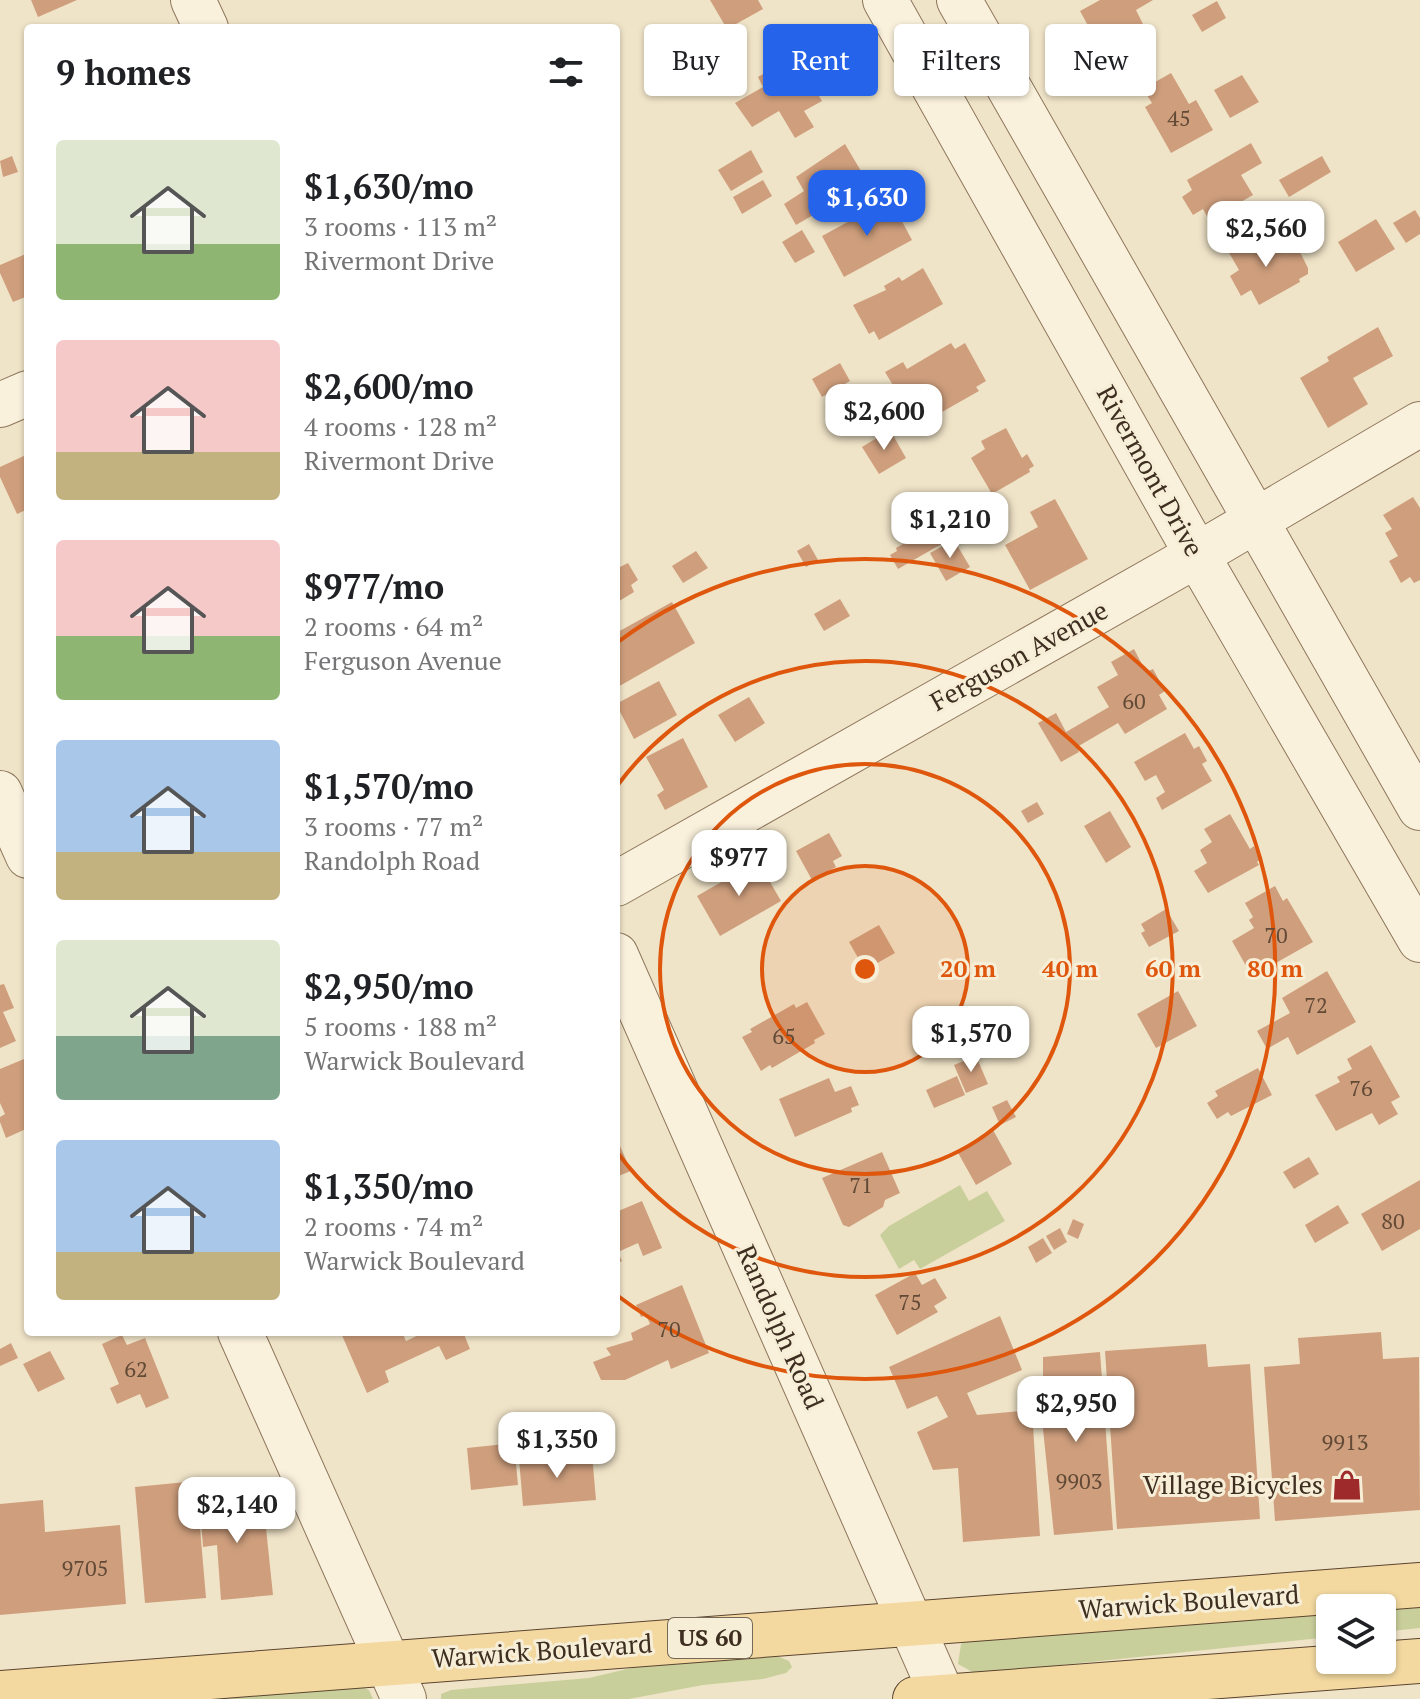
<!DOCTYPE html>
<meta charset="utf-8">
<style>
:root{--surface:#fff;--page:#f6f6f6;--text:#202124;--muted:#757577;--accent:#2563eb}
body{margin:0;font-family:"PT Serif",serif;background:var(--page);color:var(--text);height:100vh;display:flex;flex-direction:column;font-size:30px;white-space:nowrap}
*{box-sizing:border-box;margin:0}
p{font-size:26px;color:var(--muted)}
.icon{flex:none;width:44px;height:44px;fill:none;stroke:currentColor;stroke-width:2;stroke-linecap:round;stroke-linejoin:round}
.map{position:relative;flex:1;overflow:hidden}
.details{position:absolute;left:24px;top:24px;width:596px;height:1312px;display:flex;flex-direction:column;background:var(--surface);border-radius:8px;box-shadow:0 2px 6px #0004}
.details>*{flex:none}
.guide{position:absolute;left:644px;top:24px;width:656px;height:72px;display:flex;gap:16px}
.controls{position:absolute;left:1316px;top:1594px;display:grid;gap:16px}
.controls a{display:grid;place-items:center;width:80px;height:80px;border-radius:8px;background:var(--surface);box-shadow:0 2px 6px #0004;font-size:40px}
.price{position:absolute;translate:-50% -68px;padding:0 18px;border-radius:16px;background:#fff;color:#222;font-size:26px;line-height:52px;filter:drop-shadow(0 2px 4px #0008)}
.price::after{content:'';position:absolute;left:50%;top:48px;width:24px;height:18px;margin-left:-12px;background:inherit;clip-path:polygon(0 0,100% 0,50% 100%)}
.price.selected{background:var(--accent);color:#fff}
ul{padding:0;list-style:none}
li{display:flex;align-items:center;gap:24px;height:200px;padding:0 32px}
li span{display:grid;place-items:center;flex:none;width:224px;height:160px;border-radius:8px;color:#555}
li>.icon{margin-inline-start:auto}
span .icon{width:96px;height:96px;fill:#fffc;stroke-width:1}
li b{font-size:34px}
h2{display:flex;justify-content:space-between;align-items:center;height:96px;padding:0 32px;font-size:34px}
.chip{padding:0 28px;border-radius:8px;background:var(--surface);box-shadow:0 2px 6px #0004;font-size:28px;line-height:72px}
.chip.selected{background:var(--accent);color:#fff}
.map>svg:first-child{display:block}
.green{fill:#c9cf9b}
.building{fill:#cf9f7d}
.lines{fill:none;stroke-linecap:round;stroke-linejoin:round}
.minor-casing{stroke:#8d765c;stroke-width:46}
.major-casing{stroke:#5b4430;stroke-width:46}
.minor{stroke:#faf1dc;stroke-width:44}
.major{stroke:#f3d9a0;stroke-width:44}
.ring{fill:none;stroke:#df570d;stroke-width:4}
.labels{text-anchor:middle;stroke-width:6;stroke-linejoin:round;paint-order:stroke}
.number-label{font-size:22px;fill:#624a37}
.shield{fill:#f7eed8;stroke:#756857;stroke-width:2}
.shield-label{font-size:24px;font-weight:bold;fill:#3d2e20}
.street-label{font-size:26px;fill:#3d2e20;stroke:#f7eed8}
.poi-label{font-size:26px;fill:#3d2e20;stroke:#f7eed8;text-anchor:end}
.centre{fill:#df570d;stroke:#f7eed8;stroke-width:4}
.ring-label{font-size:24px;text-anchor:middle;font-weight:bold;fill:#df570d;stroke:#f7eed8;stroke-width:6;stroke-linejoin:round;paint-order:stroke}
</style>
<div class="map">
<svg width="1420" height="1699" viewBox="0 0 1420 1699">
<rect width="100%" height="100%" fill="#f0e4c8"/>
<g class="green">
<path d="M960,1185L969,1201L987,1191L1005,1221L920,1269L914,1260L899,1269L880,1235L889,1226Z"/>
<path d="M1420,1600V1628L1382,1632V1608H1330V1637L976,1674L958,1664L961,1644L971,1638Z"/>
<path d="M767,1652L789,1661L792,1667L786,1673L763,1679L703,1685L629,1699H441V1694L451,1690L589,1678L648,1664Z"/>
<path d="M362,1687L369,1690L373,1699H211Z"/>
</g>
<g class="building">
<path d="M31,0H77L38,17Z"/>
<path d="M710,0H758L763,9L727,29Z"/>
<path d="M1100,0H1153L1136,10L1146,30L1104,55L1080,11Z"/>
<path d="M1217,1L1226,18L1202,32L1192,15Z"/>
<path d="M795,55L822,101L804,111L814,127L795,138L779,111L752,127L735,103L763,87L758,77Z"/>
<path d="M1171,73L1189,104L1196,100L1213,130L1171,153L1145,107L1152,103L1143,89Z"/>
<path d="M1242,75L1259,102L1230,118L1214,90Z"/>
<path d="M1251,143L1262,163L1241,175L1253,195L1209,220L1203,209L1193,215L1182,197L1192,190L1187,180Z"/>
<path d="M845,144L868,183L796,225L784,204L804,191L796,177Z"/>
<path d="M751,150L763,172L731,191L718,170Z"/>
<path d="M12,156L18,172L3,177L0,161Z"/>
<path d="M1322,156L1331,172L1289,197L1279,180Z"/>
<path d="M763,180L772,196L742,214L733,197Z"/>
<path d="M890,199L912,240L844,277L822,236Z"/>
<path d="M1415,210L1420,218V234L1406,243L1393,223Z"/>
<path d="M1376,219L1395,249L1356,272L1338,242Z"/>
<path d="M802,230L815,252L795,263L782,242Z"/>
<path d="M1255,236L1264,251L1278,243L1283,251L1290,247L1298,248L1308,268V274L1299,279L1300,282L1259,305L1251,290L1241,296L1230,276L1239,270L1228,251Z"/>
<path d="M28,253V296L13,302L0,273V265Z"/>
<path d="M923,268L943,304L879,340L874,331L869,334L853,305L886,290L884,286L899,277L902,281Z"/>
<path d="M1378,327L1393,356L1353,378L1368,404L1328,428L1300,378L1329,361L1327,357Z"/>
<path d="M951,343L955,349L965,343L986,381L976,387L979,391L919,425L900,391L897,392L885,372L903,362L907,369Z"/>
<path d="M840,363L850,381L822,397L812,379Z"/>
<path d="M1006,428L1022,458L1027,454L1034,466L1029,469L1030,472L992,494L971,458L985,449L981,441Z"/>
<path d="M890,430L906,458L879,474L862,447Z"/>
<path d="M28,454V509L17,514L0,477V467Z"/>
<path d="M1413,497L1420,508V580L1414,583L1410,577L1401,583L1389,561L1398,556L1385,533L1392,529L1383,515Z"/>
<path d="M1055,499L1088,559L1030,590L1005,545L1038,527L1030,512Z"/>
<path d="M942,521L952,538L898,569L890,555L897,551L896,548Z"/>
<path d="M954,540L970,567L946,581L930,553Z"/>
<path d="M809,544L818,560L806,567L797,551Z"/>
<path d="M696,551L708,568L683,583L672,566Z"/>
<path d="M616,560L620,567L628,563L638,580L631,585L634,592L616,603Z"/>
<path d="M840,599L850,616L824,631L814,614Z"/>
<path d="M672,602L695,643L616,688V633Z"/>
<path d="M1134,649L1146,672L1153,669L1165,691L1159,695L1167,709L1125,734L1118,723L1077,747L1079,752L1061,762L1038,723L1056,713L1066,732L1109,707L1097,687L1118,675L1111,662Z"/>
<path d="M659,681L677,715L634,739L616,704Z"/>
<path d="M749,697L765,723L735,742L718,715Z"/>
<path d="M1185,733L1194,749L1199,746L1207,761L1202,764L1212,781L1162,810L1156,798L1165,792L1156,775L1145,781L1134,762Z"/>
<path d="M683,738L708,787L665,810L657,795L664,790L646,757Z"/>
<path d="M1037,802L1044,814L1028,823L1021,811Z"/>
<path d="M1110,811L1131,847L1106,863L1084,826Z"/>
<path d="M1230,814L1250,849L1254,846L1261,859L1257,862L1259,865L1208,893L1194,871L1207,863L1200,850L1212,842L1204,829Z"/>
<path d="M829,833L842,856L833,861L836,867L812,880L796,851Z"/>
<path d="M758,861L781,901L720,936L697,896Z"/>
<path d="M1275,886L1283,901L1287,898L1313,942L1274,964L1272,961L1250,973L1232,941L1254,928L1249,920L1253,917L1245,903Z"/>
<path d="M1166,909L1179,931L1149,947L1141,933L1145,931L1141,924Z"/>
<path d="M879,925L895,953L865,970L849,942Z"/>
<path d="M1327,971L1356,1022L1297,1055L1288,1037L1267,1049L1257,1031L1290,1013L1282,998Z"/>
<path d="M4,984L14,1008L3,1012L16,1041L0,1048V985Z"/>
<path d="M1178,991L1197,1026L1156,1048L1137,1014Z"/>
<path d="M807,1002L825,1034L814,1040L815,1043L772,1068L770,1065L761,1071L742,1037L752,1032L750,1029L794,1004L796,1008Z"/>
<path d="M1371,1045L1400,1097L1391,1102L1398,1114L1379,1125L1372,1113L1336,1131L1315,1095L1340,1082L1337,1077L1352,1069L1347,1059Z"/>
<path d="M976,1056L988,1084L966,1093L954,1065Z"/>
<path d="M24,1059L28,1069V1128L6,1138L0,1122V1117L5,1114L0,1103V1069Z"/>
<path d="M1258,1068L1272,1095L1231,1116L1228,1112L1217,1119L1207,1103L1218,1096L1215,1091Z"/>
<path d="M957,1076L965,1095L934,1108L926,1090Z"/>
<path d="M829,1078L835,1092L851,1086L859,1105L851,1108L852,1112L795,1137L779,1099Z"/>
<path d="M1007,1100L1016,1117L1000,1125L992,1107Z"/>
<path d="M993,1130L1012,1164L976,1185L957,1151Z"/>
<path d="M616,1137L631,1171L616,1177Z"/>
<path d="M882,1152L900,1193L885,1200L883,1207L849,1227L843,1225L822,1178Z"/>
<path d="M1309,1157L1319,1174L1294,1189L1283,1172Z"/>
<path d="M1420,1180V1229L1382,1251L1361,1214Z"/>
<path d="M642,1201L662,1248L643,1256L638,1243L618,1252L622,1261L616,1264V1212Z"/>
<path d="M1338,1205L1349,1223L1315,1243L1305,1225Z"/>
<path d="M1073,1219L1084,1224L1078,1239L1067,1234Z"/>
<path d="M1060,1228L1067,1242L1054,1250L1046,1236Z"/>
<path d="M1043,1238L1052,1253L1036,1263L1028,1247Z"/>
<path d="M915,1273L922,1285L935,1278L947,1298L934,1306L938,1312L897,1335L875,1295Z"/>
<path d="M682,1285L709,1353L671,1369L668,1360L625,1380H601L593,1362L611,1355L606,1348L633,1340L631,1333L650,1324L646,1315L641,1317L636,1305Z"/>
<path d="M1000,1316L1022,1370L967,1393L977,1415L1032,1410L1040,1536L963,1542L958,1468L933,1470L917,1432L948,1417L937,1396L907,1409L889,1367Z"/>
<path d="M344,1332H402L406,1341L425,1332H463L470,1349L446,1360L439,1346L385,1371L389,1382L367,1393L341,1333Z"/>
<path d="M1381,1332L1383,1359L1419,1357L1420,1510L1275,1521L1264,1367L1300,1364L1298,1338Z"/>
<path d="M122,1335L127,1345L145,1338L169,1398L146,1408L140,1394L117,1404L110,1388L119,1384L102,1344Z"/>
<path d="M11,1343L18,1358L0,1366V1349Z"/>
<path d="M1206,1344L1208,1367L1250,1364L1260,1519L1117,1529L1105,1351Z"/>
<path d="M50,1351L65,1379L38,1392L23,1364Z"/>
<path d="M1100,1352L1113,1530L1054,1535L1043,1429V1357Z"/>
<path d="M514,1443L518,1485L471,1490L467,1448Z"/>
<path d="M592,1454L596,1500L523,1506L519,1459Z"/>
<path d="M196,1481L206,1598L145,1603L135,1487Z"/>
<path d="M252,1491L254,1529L266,1528L273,1595L221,1600L217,1545L203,1547L199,1495Z"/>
<path d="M43,1500L45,1532L120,1525L126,1604L0,1615V1504Z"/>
</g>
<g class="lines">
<g class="minor-casing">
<g id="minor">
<path d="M193,0L206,28"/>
<path d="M885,0L1197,555L1420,940"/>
<path d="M959,0L1420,808"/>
<path d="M0,405L28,393"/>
<path d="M0,793L28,856"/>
<path d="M616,884L1197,555L1420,424"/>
<path d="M616,955L944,1699"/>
<path d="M240,1332L404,1699"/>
</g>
</g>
<g class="major-casing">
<g id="major">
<path d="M0,1693L1420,1585"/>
<path d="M915,1699L1420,1661"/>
</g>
</g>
<use href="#minor" class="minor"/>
<use href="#major" class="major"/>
</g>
<circle cx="865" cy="969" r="103" fill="#df570d" fill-opacity=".12"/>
<g class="ring">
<circle cx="865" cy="969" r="103"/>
<circle cx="865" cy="969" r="205"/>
<path d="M617 786A308 308 0 1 1 617 1152"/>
<path d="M618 642A410 410 0 1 1 618 1296"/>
</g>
<defs>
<g id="shop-bare" transform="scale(2.4)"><path d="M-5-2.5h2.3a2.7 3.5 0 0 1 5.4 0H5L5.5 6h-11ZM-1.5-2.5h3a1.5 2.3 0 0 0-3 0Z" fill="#9e2a2b" stroke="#f7eed8" stroke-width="2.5" paint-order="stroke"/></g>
</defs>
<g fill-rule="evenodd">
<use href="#shop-bare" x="1347" y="1485"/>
</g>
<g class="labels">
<g class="number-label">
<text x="1179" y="126">45</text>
<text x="1134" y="709">60</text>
<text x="1276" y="943">70</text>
<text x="1316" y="1013">72</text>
<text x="784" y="1044">65</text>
<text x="1361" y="1096">76</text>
<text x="861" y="1193">71</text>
<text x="1393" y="1229">80</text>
<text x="910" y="1310">75</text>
<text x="669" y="1337">70</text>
<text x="136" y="1377">62</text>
<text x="1345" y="1450">9913</text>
<text x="1079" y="1489">9903</text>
<text x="85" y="1576">9705</text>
</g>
<rect class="shield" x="668" y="1618" width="84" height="40" rx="6"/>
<g class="shield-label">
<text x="710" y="1646">US 60</text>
</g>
<g class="street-label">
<text transform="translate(1150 471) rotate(61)" y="9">Rivermont Drive</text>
<text transform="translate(1019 656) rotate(-29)" y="9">Ferguson Avenue</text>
<text transform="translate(780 1327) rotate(66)" y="9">Randolph Road</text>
<text transform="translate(1189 1602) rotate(-4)" y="9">Warwick Boulevard</text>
<text transform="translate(542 1651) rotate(-4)" y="9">Warwick Boulevard</text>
</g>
<g class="poi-label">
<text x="1323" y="1494">Village Bicycles</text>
</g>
</g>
<circle cx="865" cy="969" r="12" class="centre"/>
<g class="ring-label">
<text x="968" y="977">20 m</text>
<text x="1070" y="977">40 m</text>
<text x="1173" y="977">60 m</text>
<text x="1275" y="977">80 m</text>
</g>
</svg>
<div class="controls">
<a><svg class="icon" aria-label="layers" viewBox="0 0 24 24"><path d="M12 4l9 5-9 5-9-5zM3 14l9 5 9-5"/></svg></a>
</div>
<b class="price selected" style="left:867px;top:238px">$1,630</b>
<b class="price" style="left:1266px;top:269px">$2,560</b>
<b class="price" style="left:884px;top:452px">$2,600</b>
<b class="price" style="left:950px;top:560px">$1,210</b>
<b class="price" style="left:739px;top:898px">$977</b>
<b class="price" style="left:971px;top:1074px">$1,570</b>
<b class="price" style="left:1076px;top:1444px">$2,950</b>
<b class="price" style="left:557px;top:1480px">$1,350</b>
<b class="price" style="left:237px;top:1545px">$2,140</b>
<div class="guide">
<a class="chip">Buy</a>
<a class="chip selected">Rent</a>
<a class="chip">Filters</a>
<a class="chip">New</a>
</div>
<section class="details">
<h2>9 homes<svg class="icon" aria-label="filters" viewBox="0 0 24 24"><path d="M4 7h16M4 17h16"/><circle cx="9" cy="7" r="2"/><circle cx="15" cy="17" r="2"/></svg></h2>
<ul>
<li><span style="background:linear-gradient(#dfe7d0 65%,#8fb573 0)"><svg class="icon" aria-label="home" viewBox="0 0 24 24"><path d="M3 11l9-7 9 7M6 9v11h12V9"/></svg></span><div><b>$1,630/mo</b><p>3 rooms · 113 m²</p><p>Rivermont Drive</p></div></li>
<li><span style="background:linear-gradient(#f6c9c9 70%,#c2b280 0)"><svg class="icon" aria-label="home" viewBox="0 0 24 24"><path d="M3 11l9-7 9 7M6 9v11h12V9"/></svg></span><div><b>$2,600/mo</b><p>4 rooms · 128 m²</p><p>Rivermont Drive</p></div></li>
<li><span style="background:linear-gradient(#f6c9c9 60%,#8fb573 0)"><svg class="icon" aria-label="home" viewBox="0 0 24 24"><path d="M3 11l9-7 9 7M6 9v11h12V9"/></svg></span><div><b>$977/mo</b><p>2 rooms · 64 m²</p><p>Ferguson Avenue</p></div></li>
<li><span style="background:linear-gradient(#a9c7e8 70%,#c2b280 0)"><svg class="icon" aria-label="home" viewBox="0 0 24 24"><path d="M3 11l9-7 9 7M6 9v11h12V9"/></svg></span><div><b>$1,570/mo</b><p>3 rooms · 77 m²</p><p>Randolph Road</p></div></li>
<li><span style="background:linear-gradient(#dfe7d0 60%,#7fa58c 0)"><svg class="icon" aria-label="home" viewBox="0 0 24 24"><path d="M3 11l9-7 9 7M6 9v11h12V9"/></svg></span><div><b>$2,950/mo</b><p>5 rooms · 188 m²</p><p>Warwick Boulevard</p></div></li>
<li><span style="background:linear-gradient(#a9c7e8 70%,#c2b280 0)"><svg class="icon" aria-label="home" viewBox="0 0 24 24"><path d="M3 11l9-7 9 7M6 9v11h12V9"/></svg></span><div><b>$1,350/mo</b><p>2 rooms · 74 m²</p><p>Warwick Boulevard</p></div></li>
</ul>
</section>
</div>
